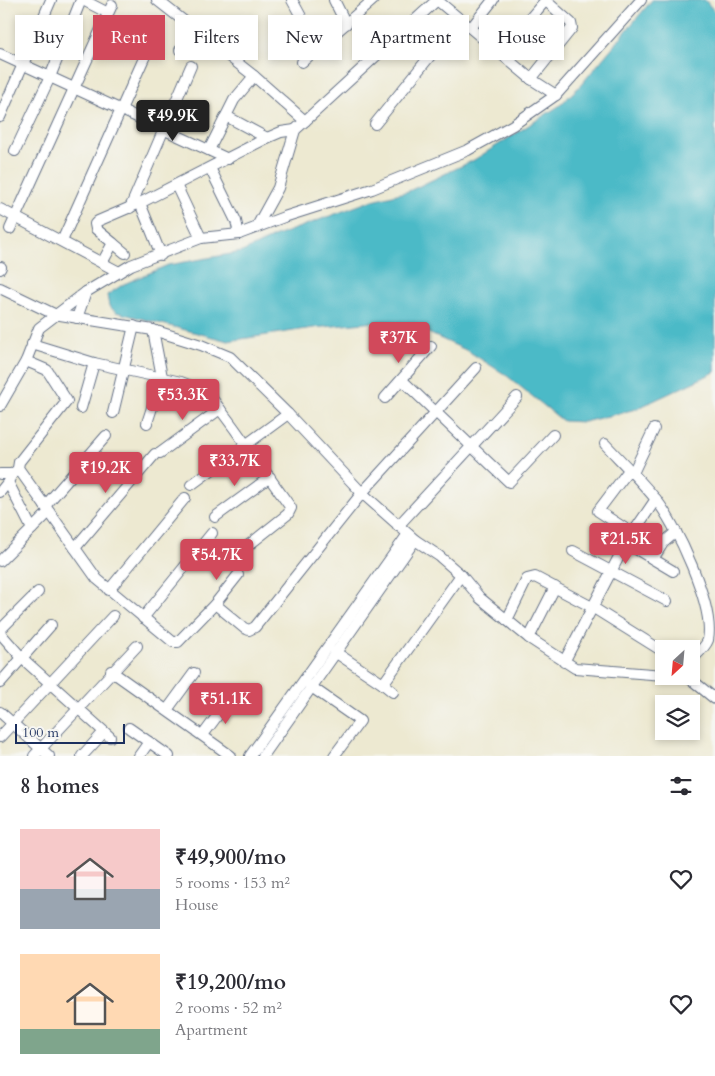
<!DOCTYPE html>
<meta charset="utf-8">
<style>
:root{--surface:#fff;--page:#f2f2f3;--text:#2b2b33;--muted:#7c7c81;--accent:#d1495b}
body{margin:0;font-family:Cardo,serif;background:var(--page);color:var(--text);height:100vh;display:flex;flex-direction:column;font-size:19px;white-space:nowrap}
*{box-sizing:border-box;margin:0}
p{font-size:16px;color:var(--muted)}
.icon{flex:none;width:28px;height:28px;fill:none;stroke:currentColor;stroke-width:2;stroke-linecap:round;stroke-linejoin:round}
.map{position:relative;height:756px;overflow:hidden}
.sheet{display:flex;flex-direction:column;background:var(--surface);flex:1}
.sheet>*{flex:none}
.banner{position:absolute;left:15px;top:15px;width:685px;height:45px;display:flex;gap:10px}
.needle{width:32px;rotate:206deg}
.buttons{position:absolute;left:655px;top:640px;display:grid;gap:10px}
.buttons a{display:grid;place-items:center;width:45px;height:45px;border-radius:0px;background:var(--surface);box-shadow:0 2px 8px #0003;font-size:25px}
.scale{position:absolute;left:15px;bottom:12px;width:110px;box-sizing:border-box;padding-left:5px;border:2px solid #1b2f5e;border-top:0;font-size:14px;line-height:18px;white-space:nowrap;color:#1b2f5e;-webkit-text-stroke:4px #f6f6f2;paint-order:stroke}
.price{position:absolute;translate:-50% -42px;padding:0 11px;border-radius:5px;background:var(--accent);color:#fff;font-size:16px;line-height:32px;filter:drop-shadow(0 1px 2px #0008)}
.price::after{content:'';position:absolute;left:50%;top:30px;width:15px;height:11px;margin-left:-8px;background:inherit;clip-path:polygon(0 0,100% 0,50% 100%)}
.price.current{background:#222;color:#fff}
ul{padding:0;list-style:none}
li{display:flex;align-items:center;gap:15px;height:125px;padding:0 20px}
li span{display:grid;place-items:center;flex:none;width:140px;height:100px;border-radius:0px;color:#555}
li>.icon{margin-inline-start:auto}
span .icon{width:60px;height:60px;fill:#fffc;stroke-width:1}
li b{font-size:21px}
h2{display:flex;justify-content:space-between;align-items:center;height:60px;padding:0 20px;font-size:21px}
.pill{padding:0 18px;border-radius:0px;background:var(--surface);box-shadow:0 2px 8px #0003;font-size:18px;line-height:45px}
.pill.current{background:var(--accent);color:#fff}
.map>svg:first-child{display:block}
.water{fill:#4cbac7;stroke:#347492}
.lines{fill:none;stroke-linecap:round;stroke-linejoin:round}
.minor-casing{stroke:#647086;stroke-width:12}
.minor{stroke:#fff;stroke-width:10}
</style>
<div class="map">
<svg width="715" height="756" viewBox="0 0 715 756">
<rect width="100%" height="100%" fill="#f6f6f2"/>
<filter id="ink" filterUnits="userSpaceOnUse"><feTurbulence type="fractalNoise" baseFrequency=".02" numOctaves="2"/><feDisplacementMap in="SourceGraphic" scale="10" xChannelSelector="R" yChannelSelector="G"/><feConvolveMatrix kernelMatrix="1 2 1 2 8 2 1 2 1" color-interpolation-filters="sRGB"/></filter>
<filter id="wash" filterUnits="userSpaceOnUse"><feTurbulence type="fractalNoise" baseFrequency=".0096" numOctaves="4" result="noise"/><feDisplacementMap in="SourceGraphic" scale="20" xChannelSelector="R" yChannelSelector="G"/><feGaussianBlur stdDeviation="1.12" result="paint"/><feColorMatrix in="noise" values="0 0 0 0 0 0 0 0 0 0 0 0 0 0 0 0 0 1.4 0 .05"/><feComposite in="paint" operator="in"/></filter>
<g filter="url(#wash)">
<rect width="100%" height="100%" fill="#ede9d1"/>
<path class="water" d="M652,0H705L715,12V372L636,409L584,422L563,421L506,375L468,351L415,327L385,321L313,328L228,341L116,312L109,306L107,295L124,284L168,265L242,252L276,236L373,200L409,191L474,160L559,106L580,86Z"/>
</g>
<g filter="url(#ink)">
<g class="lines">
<g class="minor-casing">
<g id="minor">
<path d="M83,0L108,13"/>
<path d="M157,0L254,76L305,121L295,130L278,188L256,228"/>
<path d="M292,0L318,48"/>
<path d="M334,0L346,24"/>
<path d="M437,0L531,79L556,95"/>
<path d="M471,28L493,0"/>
<path d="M180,50L196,31"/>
<path d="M501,52L545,1"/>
<path d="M0,54L228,159"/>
<path d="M302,62L373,0"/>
<path d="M531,79L572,28L571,23L545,0"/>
<path d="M226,116L267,138"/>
<path d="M0,117L51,0"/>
<path d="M305,121L437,0"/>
<path d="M375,124L460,19"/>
<path d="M209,150L234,100L254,76"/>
<path d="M15,151L50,77L81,0"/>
<path d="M210,168L236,221L239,234"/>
<path d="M176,185L201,238"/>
<path d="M140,203L161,255"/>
<path d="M130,208L191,66"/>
<path d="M0,209L119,272"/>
<path d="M10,229L112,5"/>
<path d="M62,241L153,38"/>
<path d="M113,243L125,253"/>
<path d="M102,263L113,243L96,229L95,224L98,221L140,203L267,138L281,132L295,130"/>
<path d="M0,269L1,267"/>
<path d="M0,288L54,314L153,330L201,345L230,357L288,414L362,493L415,540L439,556L461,575L480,598L529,638L575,668L664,675"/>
<path d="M77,318L86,292"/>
<path d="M32,344L94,363L181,382L204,391L211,397L234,428L291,508L288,514L240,552"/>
<path d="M26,361L47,370L67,401L19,462L18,468L97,579L173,642H178L215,604L244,628L249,630L255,627L362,493L476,368"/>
<path d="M402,380L509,482L553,435"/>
<path d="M385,398L431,346"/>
<path d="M0,406L26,361L39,328L86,292L131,265L201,238L239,234L284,217L372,189L468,150L513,125L556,95L641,0"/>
<path d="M81,408L94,363"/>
<path d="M113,413L134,326"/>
<path d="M147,423L162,377L153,330"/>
<path d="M605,444C622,462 639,479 654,497C676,523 715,607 708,640C705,648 697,654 691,660"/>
<path d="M160,453L220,409"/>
<path d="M629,470L598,511L632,533"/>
<path d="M633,473L654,429"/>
<path d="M0,474H12L16,471"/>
<path d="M191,485L288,414"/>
<path d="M0,492L8,482"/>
<path d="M45,506L106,436"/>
<path d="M215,517L270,477"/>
<path d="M398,526L517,397"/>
<path d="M32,529L49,512"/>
<path d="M626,543L673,571"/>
<path d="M75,548L155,454"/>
<path d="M573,551L667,601"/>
<path d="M653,559L663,543L676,532"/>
<path d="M0,561L32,529L8,482L12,474"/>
<path d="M109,590L185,498"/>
<path d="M215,604L238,575"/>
<path d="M143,618L212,533"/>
<path d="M507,620L527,579L535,577L592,607L664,652"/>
<path d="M0,630L38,592"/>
<path d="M0,633L23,659L110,737"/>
<path d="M529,638L555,587"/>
<path d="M335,652L383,684L461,575"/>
<path d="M564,662L626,543L656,499"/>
<path d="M111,671L231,756"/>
<path d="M687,676L715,699"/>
<path d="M0,683L51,625"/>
<path d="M383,684L393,692"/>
<path d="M310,686L360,721L334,756"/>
<path d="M167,710L194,673"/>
<path d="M0,712L49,756"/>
<path d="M129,728L169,756"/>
<path d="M203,735L229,700"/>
<path d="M0,737L113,616"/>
<path d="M34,756L137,646"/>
<path d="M82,756L104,732"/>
<path d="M139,756L149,742"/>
<path d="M250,756L408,534"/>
<path d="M263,756L415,540"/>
</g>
</g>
<use href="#minor" class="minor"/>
</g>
</g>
</svg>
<div class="buttons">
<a><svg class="needle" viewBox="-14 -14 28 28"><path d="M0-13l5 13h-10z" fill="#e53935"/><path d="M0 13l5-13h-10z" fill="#7c7c81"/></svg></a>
<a><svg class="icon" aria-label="layers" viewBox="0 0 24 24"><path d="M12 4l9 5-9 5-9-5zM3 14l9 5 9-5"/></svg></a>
</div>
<div class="scale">100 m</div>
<b class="price current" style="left:173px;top:142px">₹49.9K</b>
<b class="price" style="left:399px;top:364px">₹37K</b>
<b class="price" style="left:183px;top:421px">₹53.3K</b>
<b class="price" style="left:235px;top:487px">₹33.7K</b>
<b class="price" style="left:106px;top:494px">₹19.2K</b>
<b class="price" style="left:626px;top:565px">₹21.5K</b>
<b class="price" style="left:217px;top:581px">₹54.7K</b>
<b class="price" style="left:226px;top:725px">₹51.1K</b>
<div class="banner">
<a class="pill">Buy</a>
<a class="pill current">Rent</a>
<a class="pill">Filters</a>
<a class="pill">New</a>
<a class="pill">Apartment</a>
<a class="pill">House</a>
</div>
</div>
<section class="sheet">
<h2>8 homes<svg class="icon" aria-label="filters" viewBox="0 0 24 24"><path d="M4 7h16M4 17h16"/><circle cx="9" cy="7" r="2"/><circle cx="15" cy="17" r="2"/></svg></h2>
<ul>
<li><span style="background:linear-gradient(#f6c9c9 60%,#9aa5b1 0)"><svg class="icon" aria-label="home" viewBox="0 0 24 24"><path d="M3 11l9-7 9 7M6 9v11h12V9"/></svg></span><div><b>₹49,900/mo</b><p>5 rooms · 153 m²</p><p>House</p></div><svg class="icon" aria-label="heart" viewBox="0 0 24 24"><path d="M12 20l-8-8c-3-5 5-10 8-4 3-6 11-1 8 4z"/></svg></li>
<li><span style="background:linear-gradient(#ffd9b3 75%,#7fa58c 0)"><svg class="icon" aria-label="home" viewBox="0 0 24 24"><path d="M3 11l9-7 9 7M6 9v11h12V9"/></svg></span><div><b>₹19,200/mo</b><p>2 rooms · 52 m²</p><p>Apartment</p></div><svg class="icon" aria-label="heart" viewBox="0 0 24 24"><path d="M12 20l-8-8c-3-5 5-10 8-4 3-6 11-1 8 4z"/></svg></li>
</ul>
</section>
